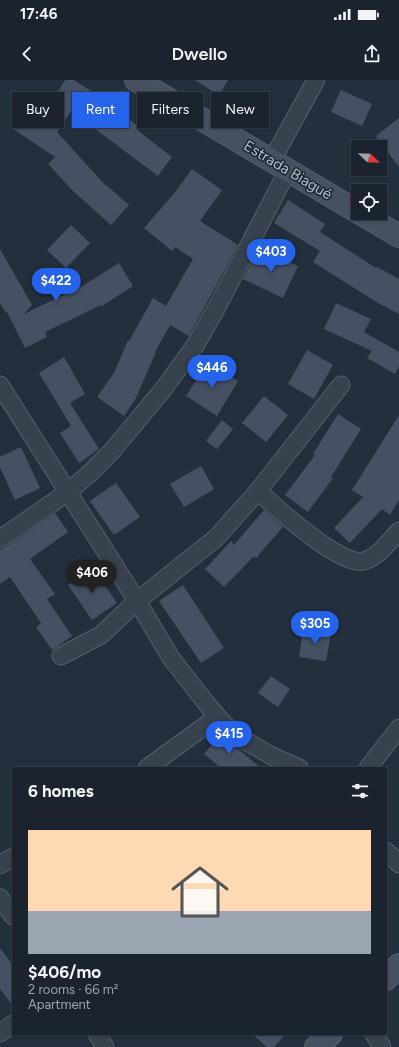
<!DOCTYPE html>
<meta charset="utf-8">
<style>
:root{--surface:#1b232e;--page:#242b36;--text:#f1f3f6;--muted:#a0a4aa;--line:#39404a;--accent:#2563eb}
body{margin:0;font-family:Figtree,sans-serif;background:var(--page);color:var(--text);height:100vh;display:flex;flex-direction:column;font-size:15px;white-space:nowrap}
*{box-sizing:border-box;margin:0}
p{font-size:13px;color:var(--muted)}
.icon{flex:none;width:22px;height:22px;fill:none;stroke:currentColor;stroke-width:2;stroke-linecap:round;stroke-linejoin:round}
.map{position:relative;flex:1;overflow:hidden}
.panel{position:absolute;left:12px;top:687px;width:375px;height:268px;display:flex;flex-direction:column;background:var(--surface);border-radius:0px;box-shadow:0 1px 3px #0004,0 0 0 1px var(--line)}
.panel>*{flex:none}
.hud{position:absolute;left:12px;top:12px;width:375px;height:36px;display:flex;gap:8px}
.needle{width:26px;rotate:113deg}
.tools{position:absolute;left:351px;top:60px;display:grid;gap:8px}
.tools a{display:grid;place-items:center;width:36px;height:36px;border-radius:0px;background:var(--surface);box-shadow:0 1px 3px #0004,0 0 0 1px var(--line);font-size:20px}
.price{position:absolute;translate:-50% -34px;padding:0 9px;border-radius:14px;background:var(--accent);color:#fff;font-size:13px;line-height:26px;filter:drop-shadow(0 1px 2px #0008)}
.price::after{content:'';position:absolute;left:50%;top:24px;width:12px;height:9px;margin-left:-6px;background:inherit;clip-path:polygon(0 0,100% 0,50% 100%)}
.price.selected{background:#222;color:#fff}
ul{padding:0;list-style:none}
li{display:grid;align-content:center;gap:8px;height:212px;padding:0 16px}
li span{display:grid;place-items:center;height:124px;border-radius:0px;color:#555}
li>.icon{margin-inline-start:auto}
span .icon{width:72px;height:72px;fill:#fffc;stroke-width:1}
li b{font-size:17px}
h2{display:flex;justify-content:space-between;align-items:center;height:48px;padding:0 16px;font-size:17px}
.tag{padding:0 14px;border-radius:0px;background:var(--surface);box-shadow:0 1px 3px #0004,0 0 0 1px var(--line);font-size:14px;line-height:36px}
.tag.selected{background:var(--accent);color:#fff}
.status{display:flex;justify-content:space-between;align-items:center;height:28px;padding:0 20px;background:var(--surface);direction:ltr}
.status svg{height:11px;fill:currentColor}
header{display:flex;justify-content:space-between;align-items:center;height:52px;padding:0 16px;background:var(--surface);font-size:18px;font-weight:600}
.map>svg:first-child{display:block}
.building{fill:#455162}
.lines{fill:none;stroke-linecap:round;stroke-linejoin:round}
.street-casing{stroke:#565f6c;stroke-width:19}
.secondary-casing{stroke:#565f6c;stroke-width:24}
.street{stroke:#38414e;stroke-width:17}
.secondary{stroke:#465061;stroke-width:22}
.labels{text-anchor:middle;stroke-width:3;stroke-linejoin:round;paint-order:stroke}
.street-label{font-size:15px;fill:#b4bcc9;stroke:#1d2633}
</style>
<div class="status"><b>17:46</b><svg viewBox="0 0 49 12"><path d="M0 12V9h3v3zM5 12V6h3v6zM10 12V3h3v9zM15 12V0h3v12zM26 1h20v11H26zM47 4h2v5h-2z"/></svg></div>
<header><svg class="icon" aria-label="back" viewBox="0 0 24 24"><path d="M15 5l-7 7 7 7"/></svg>Dwello<svg class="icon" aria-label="share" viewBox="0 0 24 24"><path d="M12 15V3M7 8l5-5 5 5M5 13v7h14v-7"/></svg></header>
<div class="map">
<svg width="399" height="967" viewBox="0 0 399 967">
<rect width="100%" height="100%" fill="#242f3e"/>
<g class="building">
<path d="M65,0H74L96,14L139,47L137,50L172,77L158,96L71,31L57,52L106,106V105L129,125L111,145L73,111L48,84L55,77L10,47L25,25L43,37Z"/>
<path d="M195,0H228L219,15Z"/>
<path d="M341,10L372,24L362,46L331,32Z"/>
<path d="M399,38V87L376,56Z"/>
<path d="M192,89L222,110L200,141L238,165L189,256L170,245L155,272H156L136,318L124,336L97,317L114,293L128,260L129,261L153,218L166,226L193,179L175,167L172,171L144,148L176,111Z"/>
<path d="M288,120L325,144L320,152L376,188L377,187L399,199V234L378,223L313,182L320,171L274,143Z"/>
<path d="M71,145L90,163L66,188L47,170Z"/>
<path d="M259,168L298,186L283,218L243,199Z"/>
<path d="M0,169L32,225L24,234L84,205L119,183L133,206L102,226L101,225L45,252L47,257L25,268L7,232L6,233L0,223Z"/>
<path d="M336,223L371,239L364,252L399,272V286L395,294L367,278L372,271L324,249Z"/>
<path d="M307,270L333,285L314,319L288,304Z"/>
<path d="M64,277L85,314L70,323L99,369L79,383L60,353L71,346L39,293Z"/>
<path d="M208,282L238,301L217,336L186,316Z"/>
<path d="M264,316L288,335L266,362L242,343Z"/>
<path d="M338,334L361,349L331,397L333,398L308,432L285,415L315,375L313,374Z"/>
<path d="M399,335V420L390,435L382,429L350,463L334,448L363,417L352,410Z"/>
<path d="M222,340L233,349L217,369L206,361Z"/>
<path d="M21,367L40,408L15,420L0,387V377Z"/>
<path d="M201,386L214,409L184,427L170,404Z"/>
<path d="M116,403L140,437L114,455L90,421Z"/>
<path d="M264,430L283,447L256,478L254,476L224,507L205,489L231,461L234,465Z"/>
<path d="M55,433L68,452L30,479L55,514L47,519L72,556L52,570L36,547L41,543L10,497L0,504V470L6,467Z"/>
<path d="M93,488L117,523L92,540L68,505Z"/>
<path d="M183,505L224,568L201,583L159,521Z"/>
<path d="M303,550L331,554L326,581L299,577Z"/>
<path d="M271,596L290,609L278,627L258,613Z"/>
<path d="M221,654L237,668L261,688H221L204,674Z"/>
<path d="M0,868L13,885V926L0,909Z"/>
<path d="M252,954H286L274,967H267Z"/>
</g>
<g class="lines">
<g class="street-casing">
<g id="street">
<path d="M272,80L316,0"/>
<path d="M0,305L137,521L171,578L210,628L223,643L242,659L272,676L299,688"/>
<path d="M258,411C275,427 342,488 364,481C379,477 389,461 399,451"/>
<path d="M0,459L68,412L89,394L112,371L165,307L196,264L216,229L288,90"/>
<path d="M61,576L101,555L137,521L216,458L258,411L341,305"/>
<path d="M147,688L217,637"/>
<path d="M368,688L399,648"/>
<path d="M386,771L399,784"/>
<path d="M0,785L13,777"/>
<path d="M0,818L13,836"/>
<path d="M0,953L13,944"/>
<path d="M97,954L105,967"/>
<path d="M374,954L382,967"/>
</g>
</g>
<g class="secondary-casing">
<g id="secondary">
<path d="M136,0L358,132"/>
<path d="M360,133L399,156"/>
<path d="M386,899L399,885"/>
<path d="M316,967L331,954"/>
</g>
</g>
<use href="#street" class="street"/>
<use href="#secondary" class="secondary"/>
</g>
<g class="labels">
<g class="street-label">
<text transform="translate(288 90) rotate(31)" y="5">Estrada Biagué</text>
</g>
</g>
</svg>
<div class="tools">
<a><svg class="needle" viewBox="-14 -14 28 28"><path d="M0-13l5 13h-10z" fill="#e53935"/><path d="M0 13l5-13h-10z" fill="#a0a4aa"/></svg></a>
<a><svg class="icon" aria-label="locate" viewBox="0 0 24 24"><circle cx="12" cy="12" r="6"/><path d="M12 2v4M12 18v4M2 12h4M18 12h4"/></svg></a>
</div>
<b class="price" style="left:271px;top:193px">$403</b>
<b class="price" style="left:56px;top:222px">$422</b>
<b class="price" style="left:212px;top:309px">$446</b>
<b class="price selected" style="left:92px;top:514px">$406</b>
<b class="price" style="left:315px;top:565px">$305</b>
<b class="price" style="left:229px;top:675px">$415</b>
<div class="hud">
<a class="tag">Buy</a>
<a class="tag selected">Rent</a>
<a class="tag">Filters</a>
<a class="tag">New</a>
</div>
<section class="panel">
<h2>6 homes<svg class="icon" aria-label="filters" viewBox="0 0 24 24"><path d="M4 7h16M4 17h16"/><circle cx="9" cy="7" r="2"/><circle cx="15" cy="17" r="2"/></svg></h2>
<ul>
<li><span style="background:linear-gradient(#ffd9b3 65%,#9aa5b1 0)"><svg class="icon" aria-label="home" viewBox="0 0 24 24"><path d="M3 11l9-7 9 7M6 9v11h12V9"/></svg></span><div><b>$406/mo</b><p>2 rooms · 66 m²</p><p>Apartment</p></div></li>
</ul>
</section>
</div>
